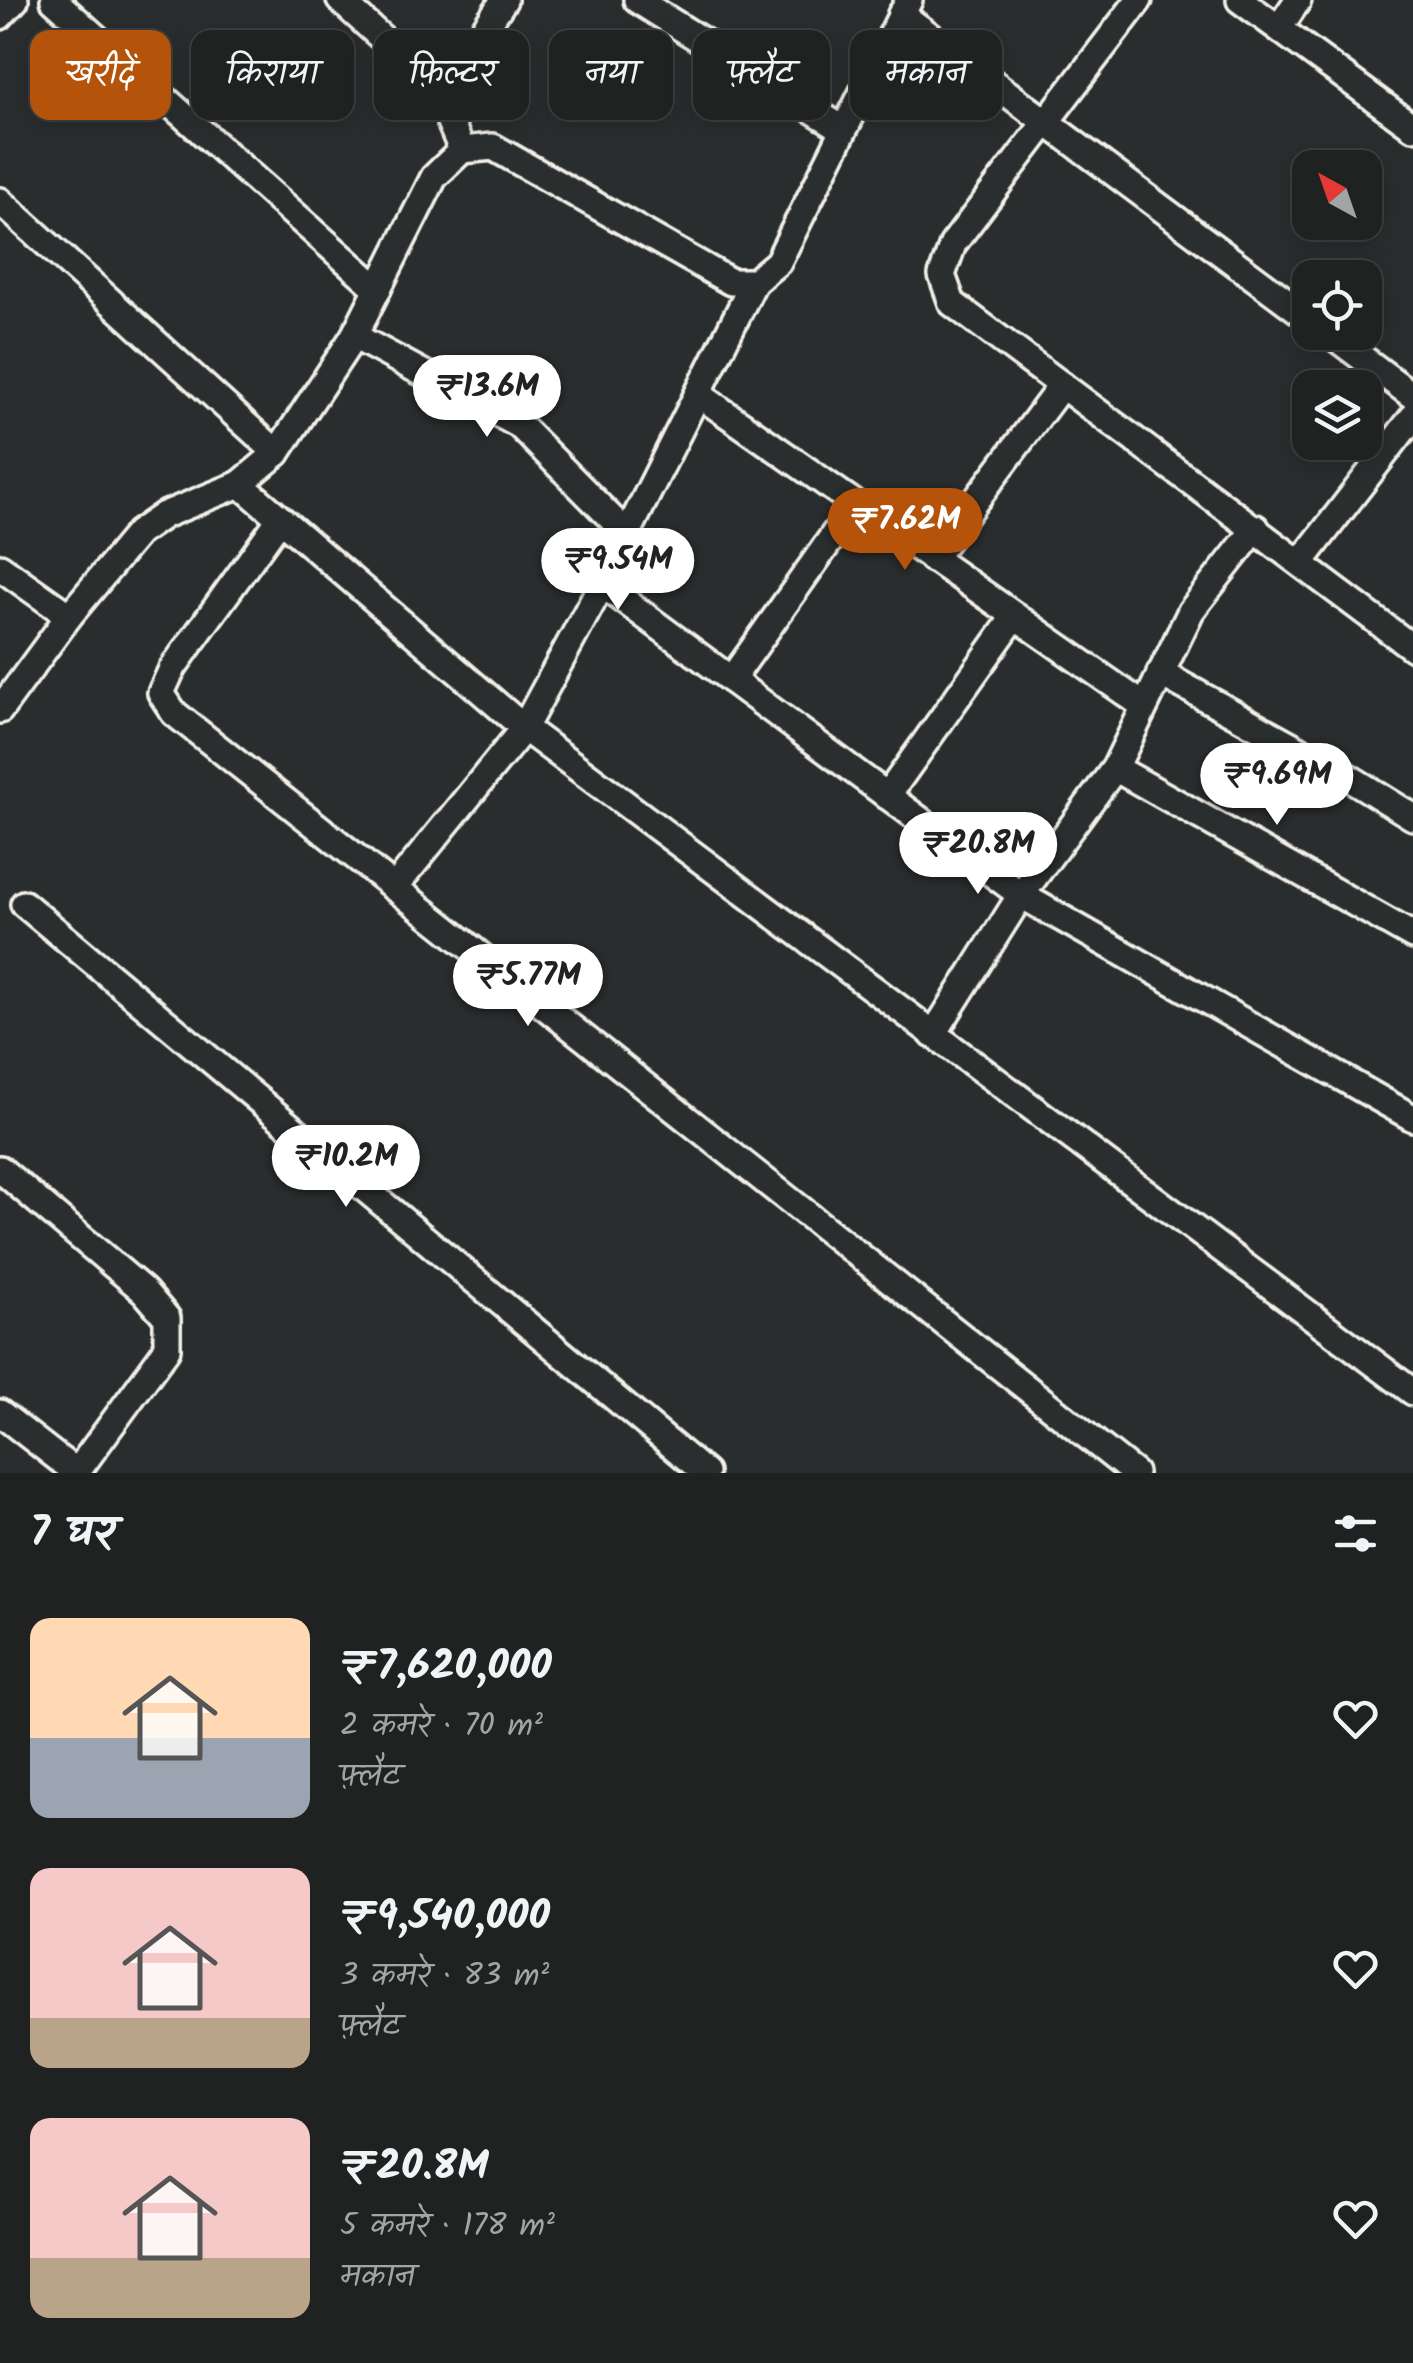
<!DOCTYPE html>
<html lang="hi">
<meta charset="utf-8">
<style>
:root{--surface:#202222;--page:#282a2a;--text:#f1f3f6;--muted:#a2a4a5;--line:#3d3f40;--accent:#b45309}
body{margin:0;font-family:Kalam,"Playpen Sans Deva",sans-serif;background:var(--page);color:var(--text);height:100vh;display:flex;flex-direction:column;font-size:38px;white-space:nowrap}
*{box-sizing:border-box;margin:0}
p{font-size:32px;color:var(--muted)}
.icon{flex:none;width:55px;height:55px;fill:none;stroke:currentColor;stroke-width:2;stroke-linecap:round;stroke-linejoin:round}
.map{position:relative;height:1473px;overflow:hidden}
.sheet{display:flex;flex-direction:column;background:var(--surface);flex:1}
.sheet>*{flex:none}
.guide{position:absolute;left:30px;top:30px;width:1355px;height:90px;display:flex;gap:20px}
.needle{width:65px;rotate:320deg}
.fabs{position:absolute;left:1292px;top:150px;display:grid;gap:20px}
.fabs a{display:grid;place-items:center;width:90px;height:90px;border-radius:20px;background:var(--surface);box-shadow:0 5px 25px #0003,0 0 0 2px var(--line);font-size:50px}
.price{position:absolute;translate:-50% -85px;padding:0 22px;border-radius:35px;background:#fff;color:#222;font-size:32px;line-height:65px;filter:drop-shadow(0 2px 5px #0008)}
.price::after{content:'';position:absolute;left:50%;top:60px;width:30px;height:22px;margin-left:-15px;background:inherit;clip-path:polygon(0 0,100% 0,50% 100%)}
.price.active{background:var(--accent);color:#fff}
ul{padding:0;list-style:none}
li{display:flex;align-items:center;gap:30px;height:250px;padding:0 30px}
li span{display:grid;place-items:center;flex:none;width:280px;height:200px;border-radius:20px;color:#555}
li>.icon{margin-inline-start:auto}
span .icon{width:120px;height:120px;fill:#fffc;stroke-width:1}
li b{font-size:42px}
h2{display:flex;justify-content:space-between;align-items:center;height:120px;padding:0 30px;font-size:42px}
.pill{padding:0 35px;border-radius:20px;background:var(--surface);box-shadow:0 5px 25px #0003,0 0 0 2px var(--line);font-size:35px;line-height:90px}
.pill.active{background:var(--accent);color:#fff}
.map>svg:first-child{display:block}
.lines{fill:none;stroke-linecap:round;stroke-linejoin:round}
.minor-casing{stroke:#f4f1e8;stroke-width:32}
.minor{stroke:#2a2d2e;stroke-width:25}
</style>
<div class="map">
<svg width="1413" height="1473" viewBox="0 0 1413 1473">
<rect width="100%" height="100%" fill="#2a2d2e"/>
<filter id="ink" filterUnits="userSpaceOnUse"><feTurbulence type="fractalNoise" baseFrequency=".01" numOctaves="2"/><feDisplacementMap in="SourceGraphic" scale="20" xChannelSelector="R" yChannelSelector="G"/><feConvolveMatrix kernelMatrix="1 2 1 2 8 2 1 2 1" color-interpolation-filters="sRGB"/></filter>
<g filter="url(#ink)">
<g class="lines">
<g class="minor-casing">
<g id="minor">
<path d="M54,0L378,289"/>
<path d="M340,0L405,59L439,96L462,150"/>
<path d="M637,0L843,129"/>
<path d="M1139,0L953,244L942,275L952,303L1413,648"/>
<path d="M1240,0L1413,127"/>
<path d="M901,14L1310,319"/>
<path d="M0,16L15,0"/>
<path d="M1279,28L1298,0"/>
<path d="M439,96L504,0"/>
<path d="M0,201L277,453"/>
<path d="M1328,332L1413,396"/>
<path d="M354,336L519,425L627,534"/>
<path d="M698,394L1144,706"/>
<path d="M240,484L524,728L1413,1392"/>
<path d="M280,519L172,669L161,693L174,713L1134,1473"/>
<path d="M932,559L1062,385"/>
<path d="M1301,562L1413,417"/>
<path d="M0,567L69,616"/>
<path d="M602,584L1021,895L1413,1118"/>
<path d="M1160,673L1342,773L1413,817"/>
<path d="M731,680L855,505"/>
<path d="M0,710L69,616L138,533L164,515L240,484L277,453L354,336L434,177L462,150L493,147L731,282H754L778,262L909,0"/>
<path d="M1115,768L1413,936"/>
<path d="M887,796L1015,616"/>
<path d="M394,888L524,728L602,584L754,282"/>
<path d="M24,904L705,1473"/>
<path d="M933,1035L1021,895L1115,768L1191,611L1256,528"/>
<path d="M0,1169L144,1291L167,1318V1349L76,1473"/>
<path d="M0,1413L77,1473"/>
</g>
</g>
<use href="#minor" class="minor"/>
</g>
</g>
</svg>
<div class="fabs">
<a><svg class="needle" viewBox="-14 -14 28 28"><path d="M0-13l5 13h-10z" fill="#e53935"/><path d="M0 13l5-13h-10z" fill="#a2a4a5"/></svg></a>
<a><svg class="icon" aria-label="locate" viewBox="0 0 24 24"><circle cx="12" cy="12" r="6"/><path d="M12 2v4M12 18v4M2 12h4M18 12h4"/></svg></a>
<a><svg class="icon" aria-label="layers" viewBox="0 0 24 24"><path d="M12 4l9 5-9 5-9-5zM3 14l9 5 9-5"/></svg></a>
</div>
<b class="price" style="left:487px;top:440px">₹13.6M</b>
<b class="price active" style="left:905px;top:573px">₹7.62M</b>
<b class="price" style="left:618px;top:613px">₹9.54M</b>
<b class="price" style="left:1277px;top:828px">₹9.69M</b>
<b class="price" style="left:978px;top:897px">₹20.8M</b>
<b class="price" style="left:528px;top:1029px">₹5.77M</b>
<b class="price" style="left:346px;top:1210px">₹10.2M</b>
<div class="guide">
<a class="pill active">खरीदें</a>
<a class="pill">किराया</a>
<a class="pill">फ़िल्टर</a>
<a class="pill">नया</a>
<a class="pill">फ़्लैट</a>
<a class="pill">मकान</a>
</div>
</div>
<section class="sheet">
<h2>7 घर<svg class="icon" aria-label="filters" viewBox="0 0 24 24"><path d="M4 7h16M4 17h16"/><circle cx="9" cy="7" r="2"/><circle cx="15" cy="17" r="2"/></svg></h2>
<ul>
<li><span style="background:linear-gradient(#ffd9b3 60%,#9aa5b1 0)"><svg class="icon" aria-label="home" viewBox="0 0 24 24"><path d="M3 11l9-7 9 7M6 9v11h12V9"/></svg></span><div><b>₹7,620,000</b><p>2 कमरे · 70 m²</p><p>फ़्लैट</p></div><svg class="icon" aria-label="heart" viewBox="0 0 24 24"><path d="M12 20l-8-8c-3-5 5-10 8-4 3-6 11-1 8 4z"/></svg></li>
<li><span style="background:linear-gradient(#f6c9c9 75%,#b9a48a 0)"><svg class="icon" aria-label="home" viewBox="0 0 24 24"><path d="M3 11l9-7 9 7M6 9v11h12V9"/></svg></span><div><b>₹9,540,000</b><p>3 कमरे · 83 m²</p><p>फ़्लैट</p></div><svg class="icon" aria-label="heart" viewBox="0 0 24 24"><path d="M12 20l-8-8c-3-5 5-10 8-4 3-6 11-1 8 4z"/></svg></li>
<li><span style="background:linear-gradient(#f6c9c9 70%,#b9a48a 0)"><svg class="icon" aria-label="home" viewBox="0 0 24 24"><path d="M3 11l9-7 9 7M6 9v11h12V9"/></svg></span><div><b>₹20.8M</b><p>5 कमरे · 178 m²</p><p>मकान</p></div><svg class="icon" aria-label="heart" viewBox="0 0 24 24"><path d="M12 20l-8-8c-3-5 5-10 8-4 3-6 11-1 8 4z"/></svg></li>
</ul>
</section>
